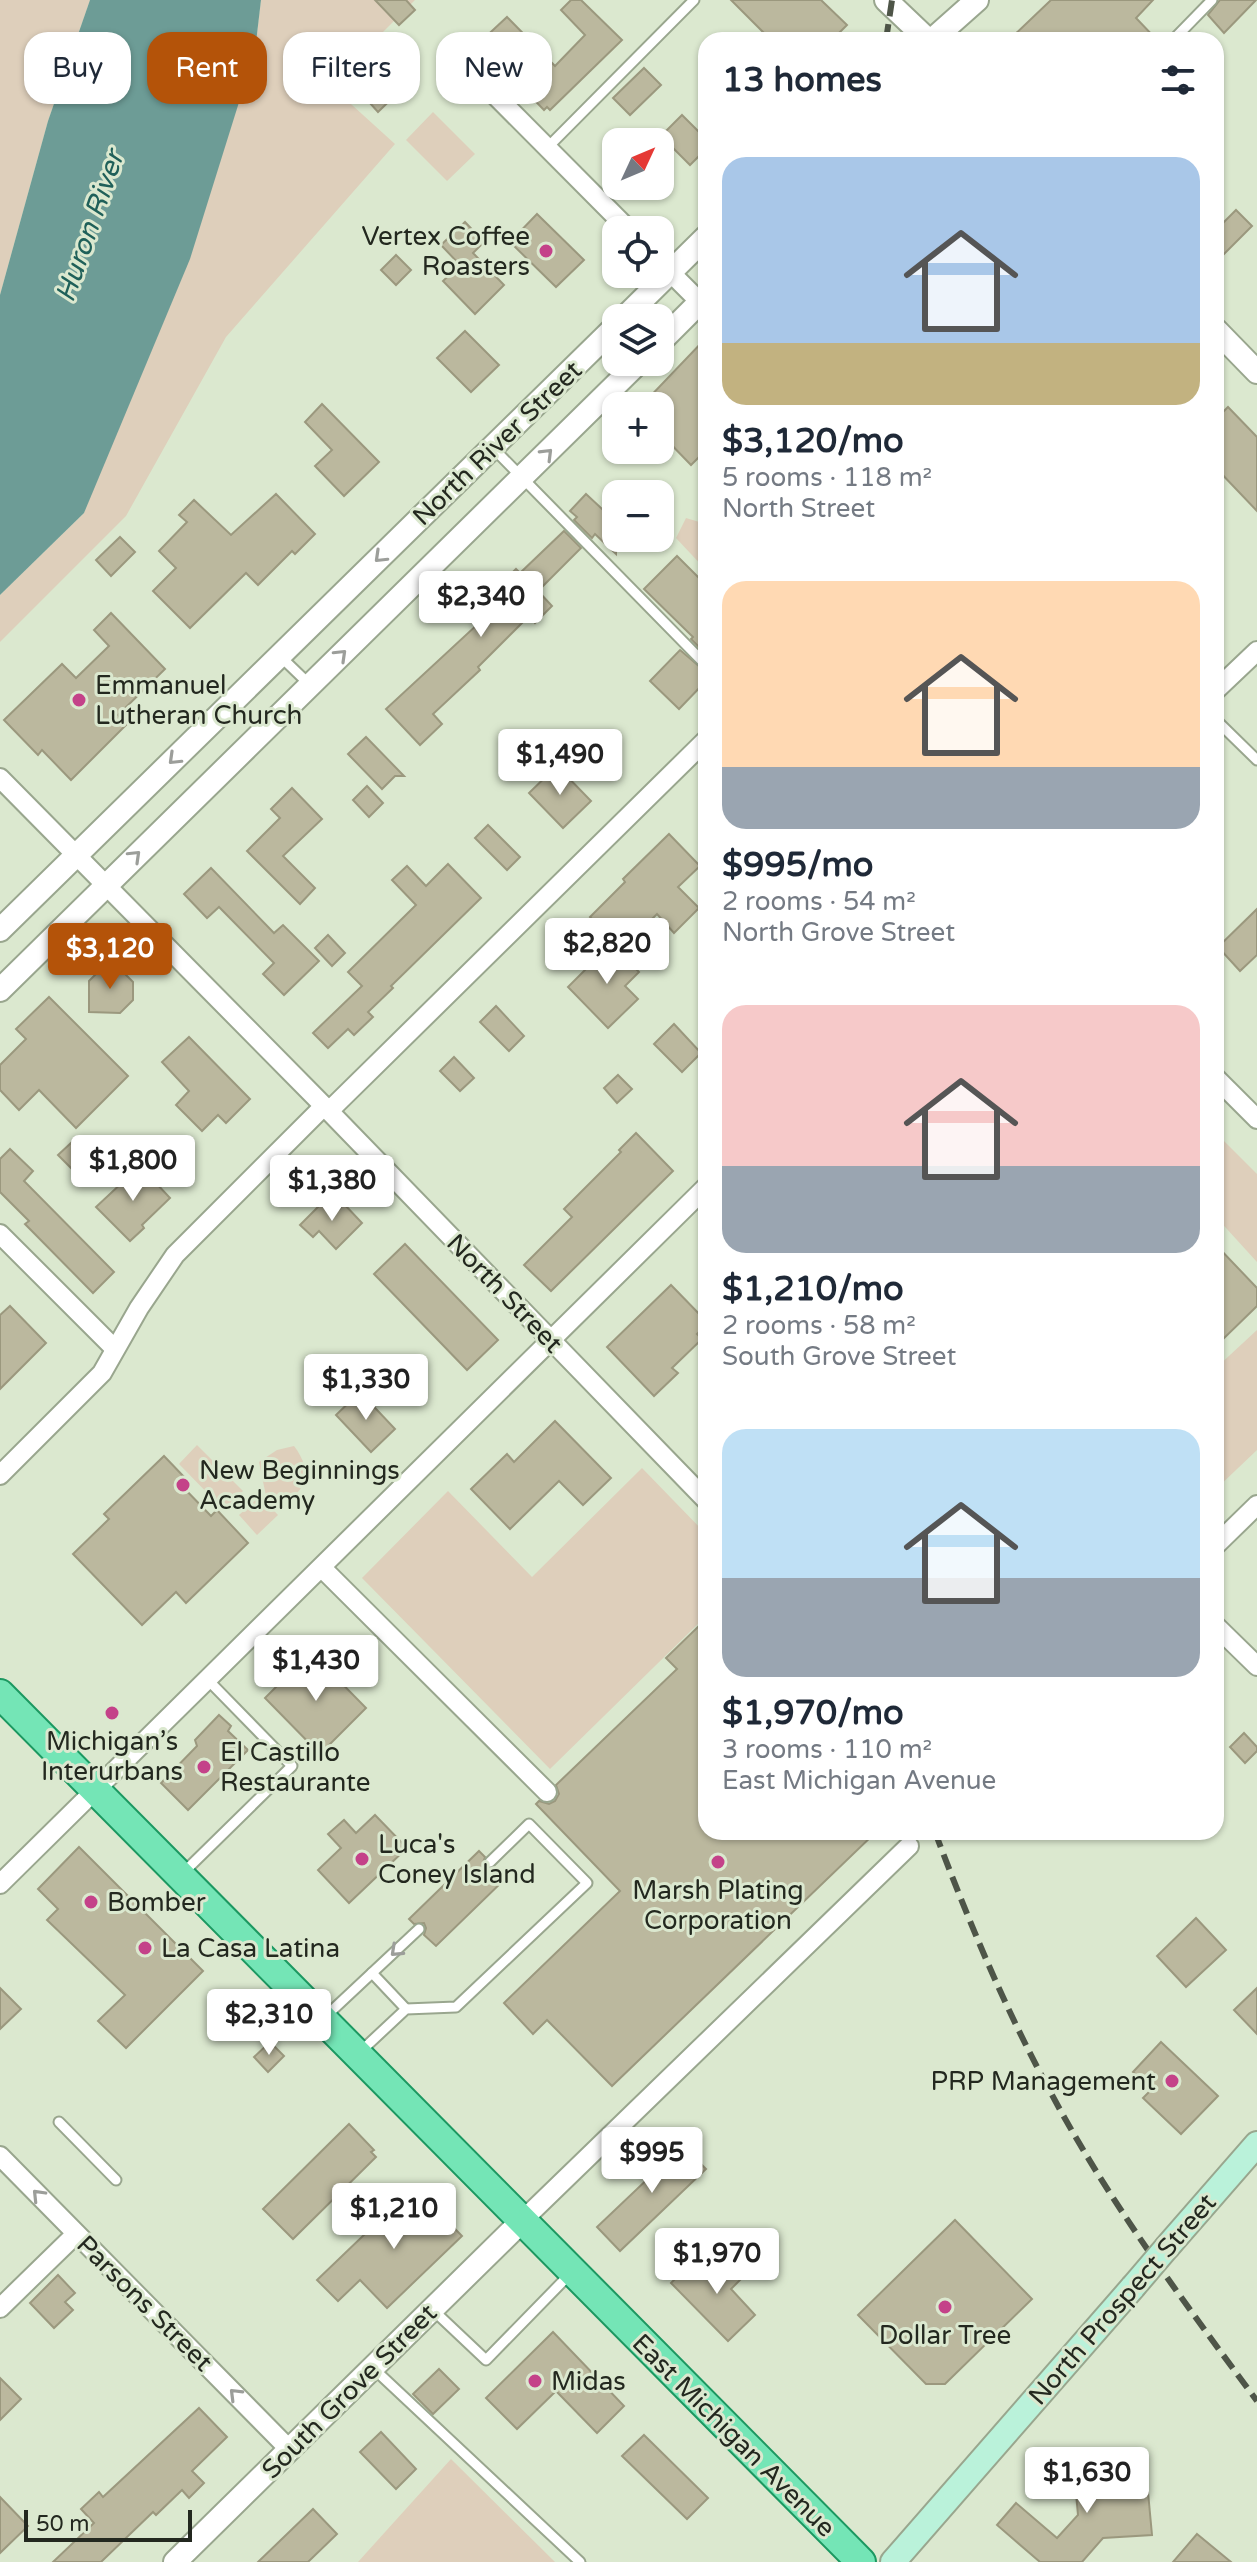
<!DOCTYPE html>
<meta charset="utf-8">
<style>
:root{--surface:#fff;--page:#f2f2f3;--text:#1f2937;--muted:#747a83;--accent:#b45309}
body{margin:0;font-family:"Varela Round",sans-serif;background:var(--page);color:var(--text);height:100vh;display:flex;flex-direction:column;font-size:30px;white-space:nowrap}
*{box-sizing:border-box;margin:0}
p{font-size:26px;color:var(--muted)}
.icon{flex:none;width:44px;height:44px;fill:none;stroke:currentColor;stroke-width:2;stroke-linecap:round;stroke-linejoin:round}
.map{position:relative;flex:1;overflow:hidden}
.details{position:absolute;left:698px;top:32px;width:526px;height:1808px;display:flex;flex-direction:column;background:var(--surface);border-radius:24px;box-shadow:0 2px 6px #0004}
.details>*{flex:none}
.top-card{position:absolute;left:24px;top:32px;width:554px;height:72px;display:flex;gap:16px}
.needle{width:52px;rotate:46deg}
.buttons{position:absolute;left:602px;top:128px;display:grid;gap:16px}
.buttons a{display:grid;place-items:center;width:72px;height:72px;border-radius:16px;background:var(--surface);box-shadow:0 2px 6px #0004;font-size:40px}
.scale{position:absolute;left:24px;bottom:20px;width:168px;box-sizing:border-box;padding-left:8px;border:4px solid #23281f;border-top:0;font-size:22px;line-height:28px;white-space:nowrap;color:#23281f;-webkit-text-stroke:6px #dbe8cf;paint-order:stroke}
.price{position:absolute;translate:-50% -68px;padding:0 18px;border-radius:8px;background:#fff;color:#222;font-size:26px;line-height:52px;filter:drop-shadow(0 2px 4px #0008)}
.price::after{content:'';position:absolute;left:50%;top:48px;width:24px;height:18px;margin-left:-12px;background:inherit;clip-path:polygon(0 0,100% 0,50% 100%)}
.price.selected{background:var(--accent);color:#fff}
ul{padding:0;list-style:none}
li{display:grid;align-content:center;gap:16px;height:424px;padding:0 24px}
li span{display:grid;place-items:center;height:248px;border-radius:24px;color:#555}
li>.icon{margin-inline-start:auto}
span .icon{width:144px;height:144px;fill:#fffc;stroke-width:1}
li b{font-size:34px}
h2{display:flex;justify-content:space-between;align-items:center;height:96px;padding:0 24px;font-size:34px}
.chip{padding:0 28px;border-radius:24px;background:var(--surface);box-shadow:0 2px 6px #0004;font-size:28px;line-height:72px}
.chip.selected{background:var(--accent);color:#fff}
.map>svg:first-child{display:block}
.green{fill:#decfbb}
.water{fill:#6d9c96}
.building{fill:#bbb89e;stroke:#9b987e;stroke-width:2}
.lines{fill:none;stroke-linecap:round;stroke-linejoin:round}
.service-casing{stroke:#99a68e;stroke-width:13}
.minor-casing{stroke:#99a68e;stroke-width:22}
.tertiary-casing{stroke:#99a68e;stroke-width:26}
.secondary-casing{stroke:#99a68e;stroke-width:28}
.primary-casing{stroke:#1c9861;stroke-width:32}
.service{stroke:#fff;stroke-width:9}
.minor{stroke:#fff;stroke-width:18}
.tertiary{stroke:#fff;stroke-width:22}
.secondary{stroke:#baf2da;stroke-width:24}
.primary{stroke:#74e5b6;stroke-width:28}
.rail{stroke:#4e5548;stroke-width:6;stroke-dasharray:16 8;stroke-linecap:butt}
.secondary-bridge-casing{stroke:#99a68e;stroke-width:28;stroke-linecap:butt}
.secondary-bridge{stroke:#baf2da;stroke-width:24}
.oneway{stroke:#9c9e9a}
.poi-dot{fill:#c44289;stroke:#dbe8cf;stroke-width:3}
.labels{text-anchor:middle;stroke-width:6;stroke-linejoin:round;paint-order:stroke}
.poi-label{font-size:26px;fill:#23281f;stroke:#dbe8cf;text-anchor:start}
.street-label{font-size:26px;fill:#23281f;stroke:#dbe8cf}
.water-label{font-size:28px;font-style:italic;fill:#1f6059;stroke:#dbe8cf}
</style>
<div class="map">
<svg width="1257" height="2562" viewBox="0 0 1257 2562">
<rect width="100%" height="100%" fill="#dbe8cf"/>
<g class="green">
<path d="M0,0H90L48,121L0,295Z"/>
<path d="M261,0H415L330,85L395,144L226,337L126,516L0,642V595L84,513L255,51Z"/>
<path d="M433,112L475,154L447,181L406,140Z"/>
<path d="M686,518L706,524V570L676,538Z"/>
<path d="M1216,1133L1257,1174V1262L1216,1217Z"/>
<path d="M1257,1330V1450L1216,1489V1368Z"/>
<path d="M197,1445L243,1491L224,1510L179,1464Z"/>
<path d="M294,1446C314,1472 307,1496 275,1504L266,1496L259,1462L277,1450Z"/>
<path d="M642,1468L706,1534V1616L550,1769L362,1578L448,1491L532,1577Z"/>
<path d="M260,1496L278,1515L257,1535L239,1515Z"/>
<path d="M451,2459L555,2562H358Z"/>
</g>
<path class="water" d="M90,0H261L255,51L190,259L84,513L0,595V295L48,121Z"/>
<g class="building">
<path d="M375,0H406L415,10L399,25Z"/>
<path d="M571,0H581L622,40L550,110L547,107L544,110L479,43L507,17L555,66L585,35L561,10Z"/>
<path d="M731,0H821L847,25L832,40H771Z"/>
<path d="M1051,0H1153L1136,18L1157,40H1009Z"/>
<path d="M1220,0H1256L1224,33L1208,15Z"/>
<path d="M395,60L413,78L378,112L361,93Z"/>
<path d="M644,68L661,85L630,115L613,98Z"/>
<path d="M682,115L706,139V149L690,165L661,136Z"/>
<path d="M1236,210L1252,226L1216,262V230Z"/>
<path d="M537,214L584,260L556,287L510,242Z"/>
<path d="M465,222L484,242L473,253L504,285L475,314L443,281L460,265L441,245Z"/>
<path d="M396,255L411,270L396,285L381,270Z"/>
<path d="M465,331L499,365L471,392L437,358Z"/>
<path d="M706,338V450L691,465L660,433V406H641Z"/>
<path d="M322,404L379,462L344,496L315,466L332,450L305,422Z"/>
<path d="M1228,407L1257,437V511L1216,468V419Z"/>
<path d="M276,494L315,534L295,554L292,551L258,585L246,573L190,628L153,591L176,568L159,551L187,522L179,515L194,500L231,535Z"/>
<path d="M586,494L616,522V554L595,534L592,538L574,520L577,517L570,511Z"/>
<path d="M564,531L581,548L538,591L552,606L535,623L529,616L478,667L480,670L433,714L442,724L420,745L386,709L479,623L471,614L516,569L520,573Z"/>
<path d="M120,537L135,552L111,576L96,560Z"/>
<path d="M677,556L706,585V654L691,639L693,637L644,589Z"/>
<path d="M111,613L165,669L118,715L127,724L71,780L42,750L38,755L4,720L62,664L76,678L109,646L94,630Z"/>
<path d="M680,650L706,672V681L679,709L650,681Z"/>
<path d="M366,737L404,776H395L382,789L348,754Z"/>
<path d="M557,766L591,801L563,828L529,793Z"/>
<path d="M367,786L383,803L369,817L353,800Z"/>
<path d="M292,788L322,819L283,856L315,888L300,904L247,851L280,818L271,809Z"/>
<path d="M488,825L520,857L507,870L475,838Z"/>
<path d="M669,834L700,866L678,887L699,908L674,933L657,914L622,949L590,917L625,882L623,879Z"/>
<path d="M448,864L481,898L391,986L393,988L368,1012L373,1017L354,1035L348,1029L328,1048L313,1033L362,986L348,972L416,905L392,880L407,866L426,886Z"/>
<path d="M211,868L274,933L283,925L319,961L284,995L263,974L274,963L219,907L207,918L184,894Z"/>
<path d="M1257,909V955L1240,971L1218,947Z"/>
<path d="M328,935L345,953L332,966L315,948Z"/>
<path d="M611,944L639,972L625,986L638,999L608,1028L568,987Z"/>
<path d="M102,968L120,969L133,982V1000L120,1013L89,1012V981Z"/>
<path d="M49,997L128,1076L76,1128L39,1090L19,1110L0,1090V1065L26,1039L16,1029Z"/>
<path d="M496,1006L524,1036L509,1051L480,1022Z"/>
<path d="M674,1024L701,1053L682,1072L654,1044Z"/>
<path d="M189,1037L250,1099L226,1123L218,1115L202,1131L176,1105L189,1091L162,1062Z"/>
<path d="M454,1057L474,1078L460,1091L440,1071Z"/>
<path d="M618,1075L632,1089L617,1103L604,1088Z"/>
<path d="M636,1133L673,1171L551,1291L524,1265L572,1217L564,1209L621,1152L619,1150Z"/>
<path d="M71,1143L86,1158L73,1170L58,1155Z"/>
<path d="M10,1149L33,1171L24,1181L114,1272L93,1293L25,1224L29,1221L0,1192V1159Z"/>
<path d="M140,1166L170,1198L142,1225L144,1228L130,1241L96,1207Z"/>
<path d="M325,1200L337,1211L344,1204L362,1223L336,1249L319,1231L313,1237L300,1225Z"/>
<path d="M405,1244L498,1340L467,1370L374,1274Z"/>
<path d="M1216,1245L1257,1288V1306L1216,1346Z"/>
<path d="M671,1285L706,1321V1325L697,1334L702,1339L672,1368L678,1373L654,1396L607,1347Z"/>
<path d="M10,1306L46,1343L0,1389V1315Z"/>
<path d="M360,1392L395,1429L371,1452L336,1415Z"/>
<path d="M555,1421L611,1478L583,1505L559,1481L510,1529L471,1489L507,1454L514,1462Z"/>
<path d="M164,1456L186,1479L180,1484L211,1516L217,1510L248,1543L186,1603L176,1592L142,1625L73,1554L109,1519L104,1514Z"/>
<path d="M706,1619V1832H876L612,2086L547,2020L533,2034L504,2003L620,1891L536,1804L539,1801L549,1804L555,1801L559,1794L556,1785L677,1669L666,1658Z"/>
<path d="M311,1652L366,1708L320,1754L265,1698Z"/>
<path d="M219,1715L231,1726L228,1731L248,1750L188,1810L161,1783L197,1746L195,1740Z"/>
<path d="M1244,1733L1257,1747V1751L1245,1763L1230,1747Z"/>
<path d="M375,1815L407,1848L349,1903L318,1870L341,1848L328,1834L344,1820L356,1833Z"/>
<path d="M79,1847L203,1971L126,2048L98,2021L125,1995L47,1920L58,1909L38,1889Z"/>
<path d="M479,1851L485,1857L483,1863L485,1868L495,1867L506,1878L436,1946L424,1935L426,1928L424,1923L414,1924L409,1919Z"/>
<path d="M1196,1918L1226,1950L1186,1987L1157,1956Z"/>
<path d="M0,1988L21,2009L0,2029Z"/>
<path d="M1257,1988V2034L1234,2010Z"/>
<path d="M270,2042L284,2056L268,2072L254,2057Z"/>
<path d="M1161,2042L1218,2096L1181,2134L1143,2098L1152,2089L1133,2072Z"/>
<path d="M349,2124L374,2150L371,2152L376,2157L293,2239L263,2209Z"/>
<path d="M677,2140L706,2169L620,2251L597,2227L655,2172L649,2166Z"/>
<path d="M414,2187L462,2236L387,2308L360,2280L338,2301L317,2280Z"/>
<path d="M955,2220L1032,2299L945,2384H926L858,2315Z"/>
<path d="M740,2255L752,2268L731,2289L755,2315L728,2341L671,2283L690,2264L700,2274L709,2266L719,2276Z"/>
<path d="M58,2275L75,2293L65,2302L73,2310L54,2328L30,2303Z"/>
<path d="M553,2332L624,2406L597,2433L556,2391L517,2429L486,2398Z"/>
<path d="M439,2369L459,2389L433,2414L413,2394Z"/>
<path d="M0,2378L21,2399L0,2420Z"/>
<path d="M199,2408L227,2437L192,2471L204,2483L189,2498L182,2490L156,2515L153,2512L101,2562H53L94,2523L81,2509L99,2492L103,2497Z"/>
<path d="M381,2432L416,2469L396,2489L360,2452Z"/>
<path d="M644,2435L708,2498L687,2519L622,2456Z"/>
<path d="M1110,2459L1148,2492L1152,2535L1103,2538L1082,2562H1040L997,2525L1016,2503L1057,2538L1078,2515L1073,2462Z"/>
<path d="M0,2497L28,2526L0,2553Z"/>
<path d="M313,2509L337,2534L308,2562H258Z"/>
<path d="M1197,2534L1231,2562H1173Z"/>
</g>
<g class="lines">
<g class="service-casing">
<g id="service">
<path d="M1175,38L1212,0"/>
<path d="M547,148L694,0"/>
<path d="M493,448L706,665"/>
<path d="M280,656L309,684"/>
<path d="M1216,720L1257,760"/>
<path d="M183,1873L292,1766L208,1680"/>
<path d="M372,1973L406,2009"/>
<path d="M325,2017L419,1929"/>
<path d="M360,2052L406,2009L456,2007L587,1883L529,1824L490,1862"/>
<path d="M59,2122L116,2180"/>
<path d="M432,2309L486,2360L569,2275"/>
<path d="M373,2368L580,2562"/>
</g>
</g>
<g class="minor-casing">
<g id="minor">
<path d="M463,63L629,230"/>
<path d="M660,262L700,302"/>
<path d="M1216,690L1257,651"/>
<path d="M0,778L324,1106L706,1500"/>
<path d="M1216,1078L1257,1119"/>
<path d="M329,1111L706,740"/>
<path d="M0,1234L115,1349"/>
<path d="M0,1475L102,1373L139,1308L175,1255L324,1106"/>
<path d="M1216,1545L1257,1505"/>
<path d="M322,1568L547,1792"/>
<path d="M1216,1626L1257,1666"/>
<path d="M0,1884L706,1187"/>
<path d="M0,2156L290,2450"/>
<path d="M523,2220L909,1846"/>
<path d="M0,2308L76,2234"/>
</g>
</g>
<g class="tertiary-casing">
<g id="tertiary">
<path d="M886,0L928,40"/>
<path d="M932,40L977,0"/>
<path d="M624,318L706,237"/>
<path d="M1216,330L1257,372"/>
<path d="M660,342L706,296"/>
<path d="M0,930L616,326"/>
<path d="M0,990L639,362"/>
<path d="M175,2562L523,2220"/>
</g>
</g>
<g class="secondary-casing">
<g id="secondary">
<path d="M1168,2246L1257,2144"/>
<path d="M893,2562L1133,2287"/>
</g>
</g>
<g class="primary-casing">
<path id="primary" d="M0,1694L861,2562"/>
</g>
<use href="#service" class="service"/>
<use href="#minor" class="minor"/>
<use href="#tertiary" class="tertiary"/>
<use href="#secondary" class="secondary"/>
<use href="#primary" class="primary"/>
<g class="rail">
<path d="M886,40L892,0"/>
<path d="M935,1832C969,1922 1005,2009 1051,2093C1109,2202 1184,2302 1257,2401"/>
</g>
<g class="secondary-bridge-casing">
<path id="secondary-bridge" d="M1133,2287L1168,2246"/>
</g>
<use href="#secondary-bridge" class="secondary-bridge"/>
</g>
<defs><path id="oneway-chevron" d="M-2-3.5L2.5 0L-2 3.5" fill="none" stroke-width="1.6" stroke-linecap="round" stroke-linejoin="round" transform="scale(2)"/></defs>
<g class="oneway">
<use href="#oneway-chevron" transform="translate(547 454) rotate(-45)"/>
<use href="#oneway-chevron" transform="translate(380 557) rotate(136)"/>
<use href="#oneway-chevron" transform="translate(341 655) rotate(-44)"/>
<use href="#oneway-chevron" transform="translate(174 759) rotate(136)"/>
<use href="#oneway-chevron" transform="translate(135 856) rotate(-44)"/>
<use href="#oneway-chevron" transform="translate(396 1951) rotate(137)"/>
<use href="#oneway-chevron" transform="translate(38 2195) rotate(-134)"/>
<use href="#oneway-chevron" transform="translate(235 2394) rotate(-135)"/>
</g>
<g class="poi-dot">
<circle cx="546" cy="251" r="8"/>
<circle cx="79" cy="700" r="8"/>
<circle cx="183" cy="1485" r="8"/>
<circle cx="112" cy="1713" r="8"/>
<circle cx="204" cy="1767" r="8"/>
<circle cx="362" cy="1859" r="8"/>
<circle cx="718" cy="1862" r="8"/>
<circle cx="91" cy="1902" r="8"/>
<circle cx="145" cy="1948" r="8"/>
<circle cx="1172" cy="2081" r="8"/>
<circle cx="945" cy="2307" r="8"/>
<circle cx="535" cy="2381" r="8"/>
</g>
<g class="labels">
<g class="poi-label">
<text x="530" y="245" text-anchor="end">Vertex Coffee<tspan x="530" dy="30">Roasters</tspan></text>
<text x="95" y="694">Emmanuel<tspan x="95" dy="30">Lutheran Church</tspan></text>
<text x="199" y="1479">New Beginnings<tspan x="199" dy="30">Academy</tspan></text>
<text x="112" y="1750" text-anchor="middle">Michigan’s<tspan x="112" dy="30">Interurbans</tspan></text>
<text x="220" y="1761">El Castillo<tspan x="220" dy="30">Restaurante</tspan></text>
<text x="378" y="1853">Luca's<tspan x="378" dy="30">Coney Island</tspan></text>
<text x="718" y="1899" text-anchor="middle">Marsh Plating<tspan x="718" dy="30">Corporation</tspan></text>
<text x="107" y="1911">Bomber</text>
<text x="161" y="1957">La Casa Latina</text>
<text x="1156" y="2090" text-anchor="end">PRP Management</text>
<text x="945" y="2344" text-anchor="middle">Dollar Tree</text>
<text x="551" y="2390">Midas</text>
</g>
<g class="street-label">
<text transform="translate(497 443) rotate(-44)" y="9">North River Street</text>
<text transform="translate(505 1293) rotate(46)" y="9">North Street</text>
<text transform="translate(1122 2299) rotate(-49)" y="9">North Prospect Street</text>
<text transform="translate(145 2303) rotate(45)" y="9">Parsons Street</text>
<text transform="translate(349 2391) rotate(-45)" y="9">South Grove Street</text>
<text transform="translate(734 2435) rotate(45)" y="9">East Michigan Avenue</text>
</g>
<g class="water-label">
<text transform="translate(89 226) rotate(-71)" y="10">Huron River</text>
</g>
</g>
</svg>
<div class="buttons">
<a><svg class="needle" viewBox="-14 -14 28 28"><path d="M0-13l5 13h-10z" fill="#e53935"/><path d="M0 13l5-13h-10z" fill="#747a83"/></svg></a>
<a><svg class="icon" aria-label="locate" viewBox="0 0 24 24"><circle cx="12" cy="12" r="6"/><path d="M12 2v4M12 18v4M2 12h4M18 12h4"/></svg></a>
<a><svg class="icon" aria-label="layers" viewBox="0 0 24 24"><path d="M12 4l9 5-9 5-9-5zM3 14l9 5 9-5"/></svg></a>
<a>+</a>
<a>−</a>
</div>
<div class="scale">50 m</div>
<b class="price" style="left:481px;top:639px">$2,340</b>
<b class="price" style="left:560px;top:797px">$1,490</b>
<b class="price" style="left:607px;top:986px">$2,820</b>
<b class="price selected" style="left:110px;top:991px">$3,120</b>
<b class="price" style="left:133px;top:1203px">$1,800</b>
<b class="price" style="left:332px;top:1223px">$1,380</b>
<b class="price" style="left:366px;top:1422px">$1,330</b>
<b class="price" style="left:316px;top:1703px">$1,430</b>
<b class="price" style="left:269px;top:2057px">$2,310</b>
<b class="price" style="left:652px;top:2195px">$995</b>
<b class="price" style="left:394px;top:2251px">$1,210</b>
<b class="price" style="left:717px;top:2296px">$1,970</b>
<b class="price" style="left:1087px;top:2515px">$1,630</b>
<div class="top-card">
<a class="chip">Buy</a>
<a class="chip selected">Rent</a>
<a class="chip">Filters</a>
<a class="chip">New</a>
</div>
<section class="details">
<h2>13 homes<svg class="icon" aria-label="filters" viewBox="0 0 24 24"><path d="M4 7h16M4 17h16"/><circle cx="9" cy="7" r="2"/><circle cx="15" cy="17" r="2"/></svg></h2>
<ul>
<li><span style="background:linear-gradient(#a9c7e8 75%,#c2b280 0)"><svg class="icon" aria-label="home" viewBox="0 0 24 24"><path d="M3 11l9-7 9 7M6 9v11h12V9"/></svg></span><div><b>$3,120/mo</b><p>5 rooms · 118 m²</p><p>North Street</p></div></li>
<li><span style="background:linear-gradient(#ffd9b3 75%,#9aa5b1 0)"><svg class="icon" aria-label="home" viewBox="0 0 24 24"><path d="M3 11l9-7 9 7M6 9v11h12V9"/></svg></span><div><b>$995/mo</b><p>2 rooms · 54 m²</p><p>North Grove Street</p></div></li>
<li><span style="background:linear-gradient(#f6c9c9 65%,#9aa5b1 0)"><svg class="icon" aria-label="home" viewBox="0 0 24 24"><path d="M3 11l9-7 9 7M6 9v11h12V9"/></svg></span><div><b>$1,210/mo</b><p>2 rooms · 58 m²</p><p>South Grove Street</p></div></li>
<li><span style="background:linear-gradient(#bfe0f5 60%,#9aa5b1 0)"><svg class="icon" aria-label="home" viewBox="0 0 24 24"><path d="M3 11l9-7 9 7M6 9v11h12V9"/></svg></span><div><b>$1,970/mo</b><p>3 rooms · 110 m²</p><p>East Michigan Avenue</p></div></li>
</ul>
</section>
</div>
